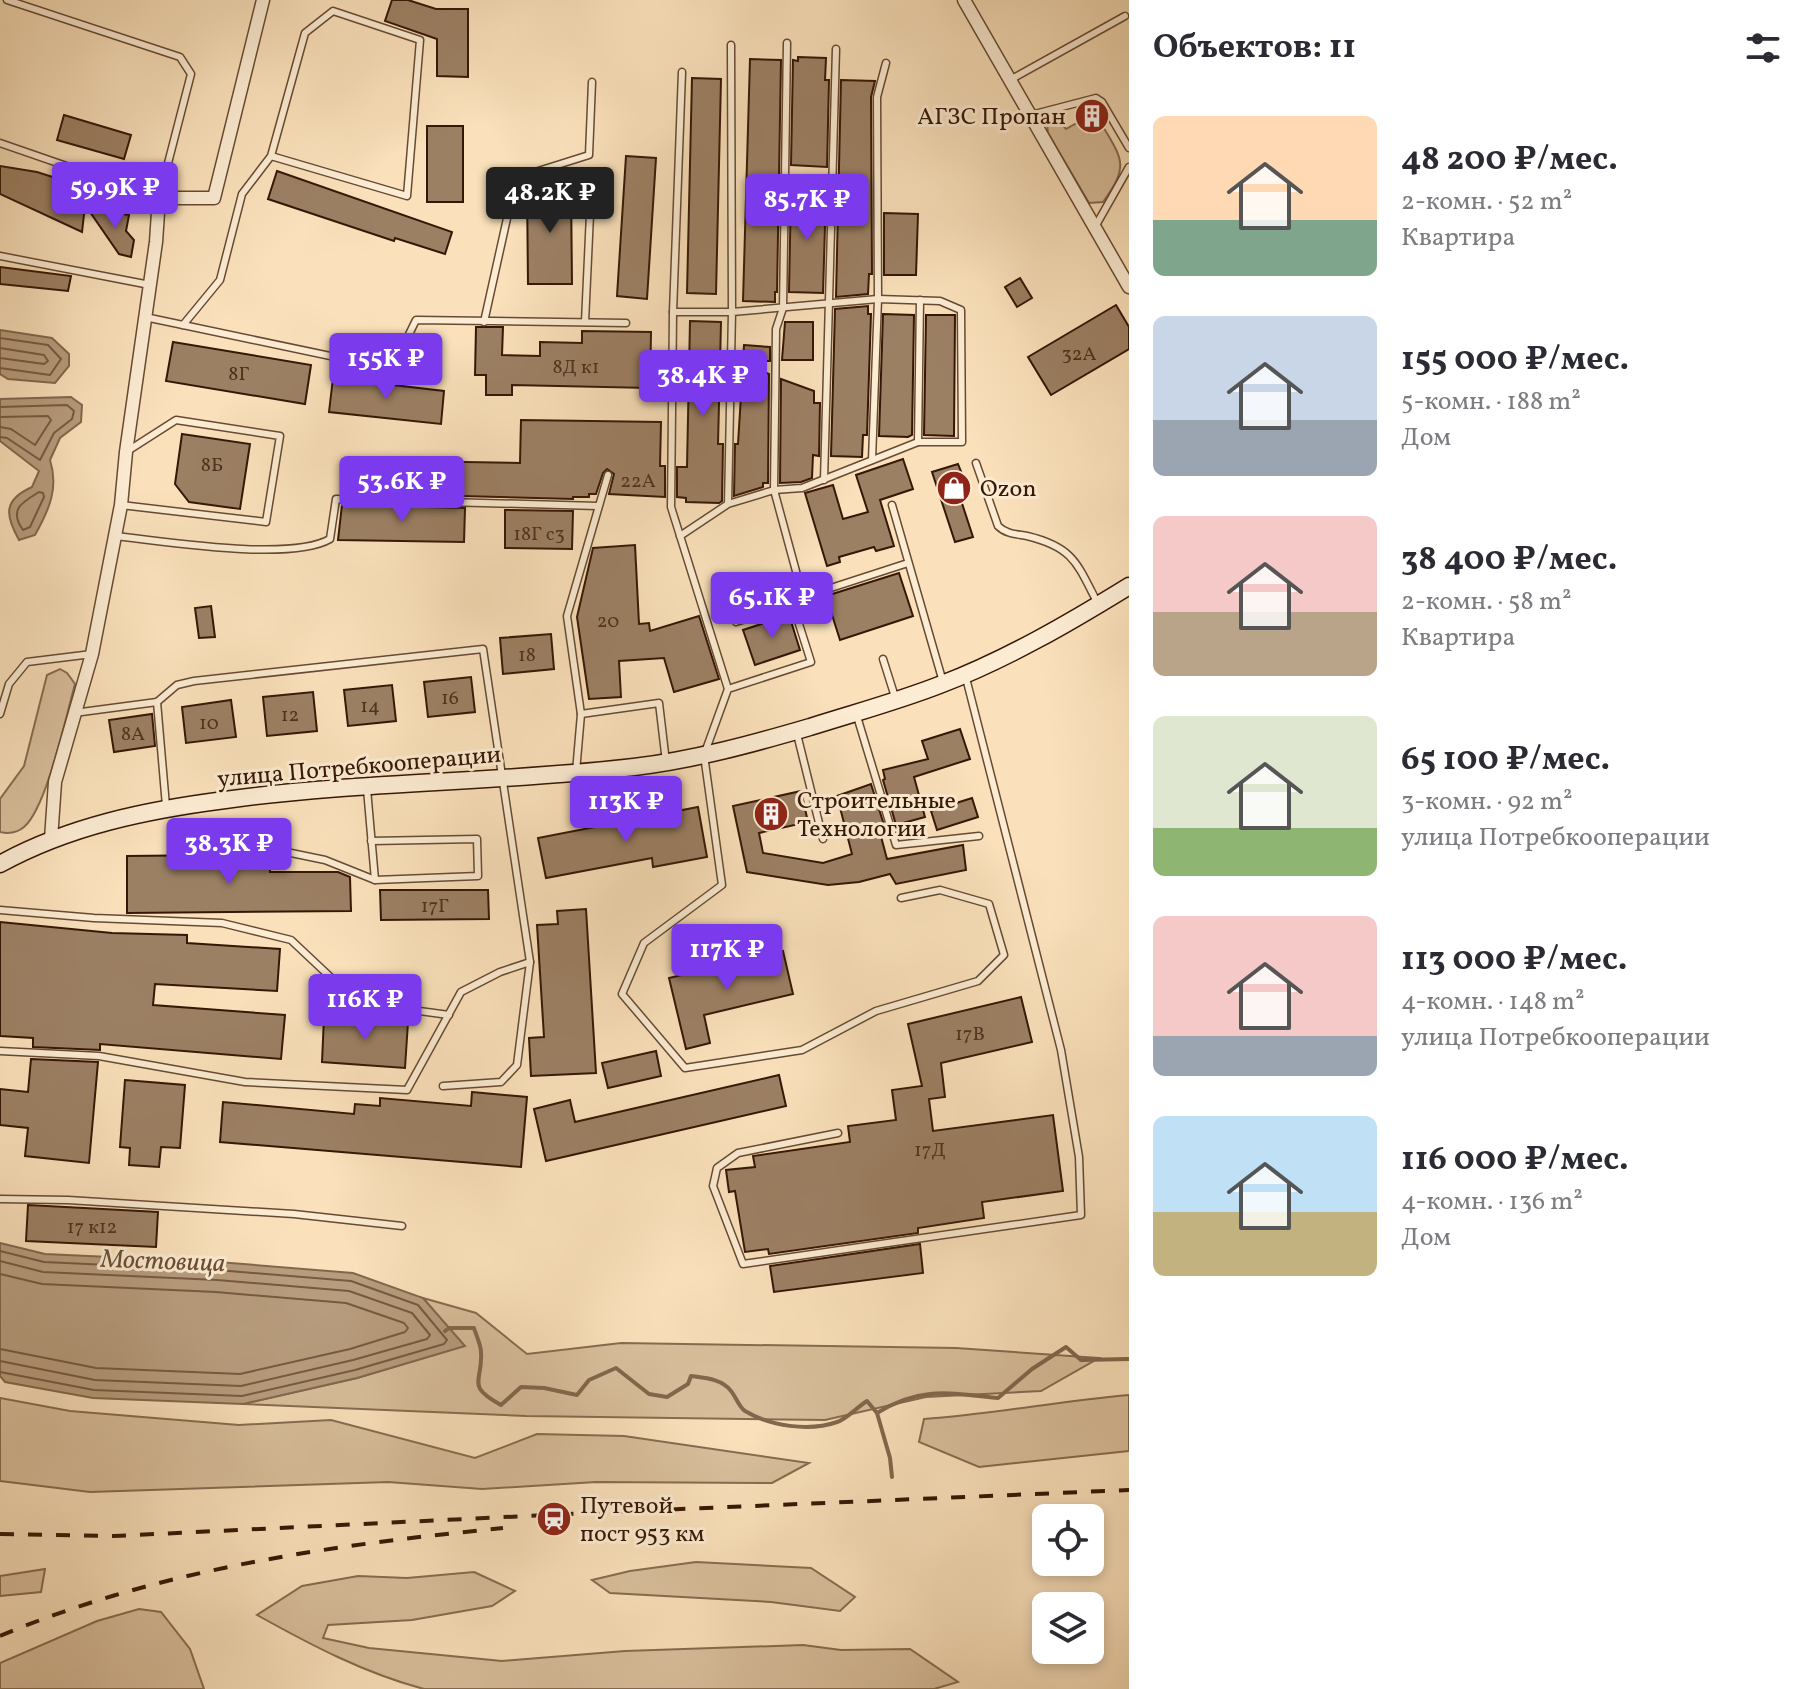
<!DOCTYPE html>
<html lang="ru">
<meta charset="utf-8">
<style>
:root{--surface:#fff;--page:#f2f2f3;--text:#2b2b33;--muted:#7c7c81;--accent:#7c3aed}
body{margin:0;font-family:Vollkorn,serif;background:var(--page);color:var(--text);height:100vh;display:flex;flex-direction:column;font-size:30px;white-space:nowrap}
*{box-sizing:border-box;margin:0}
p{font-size:26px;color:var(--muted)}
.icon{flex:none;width:44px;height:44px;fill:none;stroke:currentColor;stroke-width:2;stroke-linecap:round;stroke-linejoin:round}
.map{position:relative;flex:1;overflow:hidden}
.sheet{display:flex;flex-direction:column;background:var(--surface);width:680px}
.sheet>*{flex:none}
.tools{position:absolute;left:1032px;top:1504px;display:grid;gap:16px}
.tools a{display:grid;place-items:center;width:72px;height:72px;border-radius:12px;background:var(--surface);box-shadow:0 4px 12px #0003;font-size:40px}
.price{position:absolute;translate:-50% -68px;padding:0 18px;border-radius:8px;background:var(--accent);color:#fff;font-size:26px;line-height:52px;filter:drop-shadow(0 2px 4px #0008)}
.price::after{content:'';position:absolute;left:50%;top:48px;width:24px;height:18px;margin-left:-12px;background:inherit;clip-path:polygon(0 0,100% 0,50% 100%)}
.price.active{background:#222;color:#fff}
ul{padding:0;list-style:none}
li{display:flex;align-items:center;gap:24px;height:200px;padding:0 24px}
li span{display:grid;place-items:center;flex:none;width:224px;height:160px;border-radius:12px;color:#555}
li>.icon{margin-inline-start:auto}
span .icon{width:96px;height:96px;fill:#fffc;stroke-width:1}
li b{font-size:34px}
h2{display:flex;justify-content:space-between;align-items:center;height:96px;padding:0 24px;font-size:34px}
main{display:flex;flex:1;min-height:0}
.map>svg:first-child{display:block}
.green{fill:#d9bf9c;stroke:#886b50;stroke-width:2}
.water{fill:#b79c7d;stroke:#83674d;stroke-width:2}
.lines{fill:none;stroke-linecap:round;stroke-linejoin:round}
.shore{stroke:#765a41;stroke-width:2}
.stream{stroke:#83674d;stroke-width:4}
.building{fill:#9c8064;stroke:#361705;stroke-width:2}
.lane-casing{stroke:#674a32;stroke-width:9}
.street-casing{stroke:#674a32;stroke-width:15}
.secondary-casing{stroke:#361705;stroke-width:19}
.lane{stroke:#fcecd3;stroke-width:6}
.street{stroke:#fcecd3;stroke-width:12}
.secondary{stroke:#fcecd3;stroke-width:16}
.rail{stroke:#361705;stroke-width:4;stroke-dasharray:14 14;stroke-linecap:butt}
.labels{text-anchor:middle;stroke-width:6;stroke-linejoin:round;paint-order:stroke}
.number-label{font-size:20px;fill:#50311d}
.poi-label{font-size:24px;fill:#361705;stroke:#fcecd3;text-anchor:start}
.street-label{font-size:24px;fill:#361705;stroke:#fcecd3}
.water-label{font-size:26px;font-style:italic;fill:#6a4c35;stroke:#fcecd3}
</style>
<main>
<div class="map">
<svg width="1129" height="1689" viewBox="0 0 1129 1689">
<rect width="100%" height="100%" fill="#fae1bb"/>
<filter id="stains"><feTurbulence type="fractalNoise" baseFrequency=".0025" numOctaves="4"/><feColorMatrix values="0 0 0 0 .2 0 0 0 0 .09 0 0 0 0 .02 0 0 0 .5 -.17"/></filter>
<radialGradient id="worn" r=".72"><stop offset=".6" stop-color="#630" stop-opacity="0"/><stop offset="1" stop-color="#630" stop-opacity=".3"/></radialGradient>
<g class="green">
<path d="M1054,115L1066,129L1082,120L1089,133L1102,125C1123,160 1129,166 1103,202L1089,203L1048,133L1047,123Z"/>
<path d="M60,669L67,673L75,684C66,716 47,807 24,827C17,833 9,834 0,832V799L24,766L47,675Z"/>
<path d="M423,1298L476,1313L527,1354L621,1343L956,1348L1099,1358L1041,1391L926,1397L825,1420L526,1416L243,1404L357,1378L464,1346Z"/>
<path d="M1129,1395V1451L979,1467L919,1442L924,1419C993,1414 1060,1401 1129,1395Z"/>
<path d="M0,1398L70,1411L239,1425L331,1420L475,1458L537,1434L624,1436L809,1463L772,1483L596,1482L482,1489L388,1482L90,1492L0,1481Z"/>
<path d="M696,1562L811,1568L855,1597L840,1611L771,1602L610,1593L592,1580L630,1571Z"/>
<path d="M45,1569L41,1592L0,1596V1576Z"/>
<path d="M474,1572L515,1591L492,1606L412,1620L328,1625L323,1638L369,1648L502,1661L625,1651L803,1645L841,1650L910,1649L958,1682L934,1689H424C364,1673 311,1645 257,1615L302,1586L358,1576L407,1578Z"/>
<path d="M139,1609L161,1612L190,1649L204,1689H0V1663L97,1621Z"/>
</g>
<g class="water">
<path d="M0,330L52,338L69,354V366L55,383L8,379L0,374Z"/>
<path d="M71,397L82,405L81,422L60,438L50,460C59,488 49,510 35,535L19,540C5,515 3,500 32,487L39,471L0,441V399Z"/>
<path d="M0,1243L45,1254L218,1262L353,1273L423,1298L465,1346L357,1378L243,1404L93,1398L5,1382L0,1376Z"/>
</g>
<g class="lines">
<g class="shore">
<path d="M0,338L48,345L61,359L50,375L0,368"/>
<path d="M0,348L44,355L48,361L44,364L0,358"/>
<path d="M0,407L67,405L74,411L72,419L54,433L40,460L7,438L0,437"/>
<path d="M0,417L48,416L51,420L35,445L11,429L0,427"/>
<path d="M39,492L43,493L44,497L30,527L23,530C8,509 23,502 39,492Z"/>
<path d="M0,1251L44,1262L217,1270L351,1281L418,1305L447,1340L444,1344L355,1370L242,1396L94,1390L0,1372"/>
<path d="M0,1261L43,1272L217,1280L349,1291L412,1313L430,1335L427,1339L353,1360L241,1386L95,1380L0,1361"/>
<path d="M0,1274L42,1284L216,1292L346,1303L404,1323L408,1328L405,1332L350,1349L240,1374L96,1368L0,1349"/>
</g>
<g class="stream">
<path d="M445,1331L449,1328H474C476,1335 481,1345 481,1352C483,1383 465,1385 501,1405L521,1387L544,1388L577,1395L589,1380L616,1368L649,1394L667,1397L688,1384L691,1376C705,1378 722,1379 731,1391C736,1397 739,1407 745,1411C770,1426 809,1432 837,1422C847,1419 857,1407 867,1401L877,1413C920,1386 950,1393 998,1398L1032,1369L1066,1347L1081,1360L1129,1359"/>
<path d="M877,1413L890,1458L892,1477"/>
</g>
</g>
<g class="building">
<path d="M392,0H408L436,9H468V77L437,76V39L385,21Z"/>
<path d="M798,57L826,58L825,80H829L827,167L791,165L793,60L798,61Z"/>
<path d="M750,59L781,60L777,292H775V302L743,301Z"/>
<path d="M692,78L721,79L716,294L687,293Z"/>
<path d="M841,80L875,81L871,97L872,274H869L868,294L836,297Z"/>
<path d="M64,115L131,135L124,159L57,140Z"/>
<rect x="427" y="126" width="36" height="76"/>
<path d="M626,156L656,158L647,299L617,296Z"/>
<path d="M0,166L37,172L87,188L82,232L0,194Z"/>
<path d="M277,171L452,232L445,254L395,238L394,241L268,199Z"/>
<path d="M571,186L572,284H528L527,187Z"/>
<path d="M791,191L826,192L823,293L789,292Z"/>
<path d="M88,209L129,215L126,231L134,240L131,257L119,254Z"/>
<path d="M884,213L918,214L916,275H884Z"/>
<path d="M0,267L71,276L68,291L0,284Z"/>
<path d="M1020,278L1032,298L1017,307L1005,287Z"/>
<path d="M1116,305L1129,327V349L1051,395L1028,357Z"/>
<path d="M868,306V314H871L867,435H863L862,457L831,456L835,309Z"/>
<path d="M883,314L914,315L912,435L908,437L879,436Z"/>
<path d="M926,315H955L954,436L924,435Z"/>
<path d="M690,321L721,322L718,444H723L722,501L719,503L686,502V498L677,497V467H687Z"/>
<path d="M785,322H813V360H782Z"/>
<path d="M476,327H503L502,355L540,356V342L582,343V331L651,332L650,388L512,385V395H486V375H475Z"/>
<path d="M173,342L311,365L305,404L166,381Z"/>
<path d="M744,345L770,347V361H743Z"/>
<path d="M743,364L769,374L768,483H763V487L734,496L735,444H738Z"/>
<path d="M333,378L444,391L441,424L329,412Z"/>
<path d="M781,379L814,391V403H820L819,456L813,455L812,478L801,482L780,483Z"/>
<path d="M521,420L661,422L660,466H665V497L609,494L614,474L607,469L603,473L596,494H589V497H573V499L343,493V460L520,463Z"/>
<path d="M182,434L250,444L240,509L189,502L175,484Z"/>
<path d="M903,459L913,489L880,500L894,546L876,551L874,547L839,557L840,562L827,566L805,493L833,485L843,519L868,512L856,475Z"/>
<path d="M958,464L964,479L955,482L973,537L955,542L932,472Z"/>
<path d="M342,505L465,508L464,542L338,540Z"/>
<path d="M505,510L573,511L572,549L505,548Z"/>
<path d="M635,545L639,624L649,623L650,631L699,616L719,679L674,692L664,658L619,661L621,697L589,699L577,617L593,548Z"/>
<path d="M899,573L913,616L840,640L826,596Z"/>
<path d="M211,606L215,637L199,638L195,608Z"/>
<path d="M789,615L800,650L755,665L743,630Z"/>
<path d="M551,634L554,669L503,674L500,638Z"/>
<path d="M471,677L475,712L428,717L424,682Z"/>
<path d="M392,685L396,721L348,726L344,690Z"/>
<path d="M313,692L317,731L267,736L263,697Z"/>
<path d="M231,700L236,737L186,743L182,707Z"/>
<path d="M152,714L155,746L114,752L109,720Z"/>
<path d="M960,729L970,759L914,777L925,817L896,825L883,780L885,779L883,770L928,759L922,741Z"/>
<path d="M871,784L885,828L879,829L887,859L963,845L966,870L896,884L890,874L859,882L828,885L747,872L733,806L801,791L808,822L759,833L763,853L823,863L852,854L837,796Z"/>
<path d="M972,798L978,817L937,830L931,811Z"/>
<path d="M698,807L707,857L653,867L652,858L546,878L538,838Z"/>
<path d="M225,855L270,856V872H338L350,877L351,911L127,913V856Z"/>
<path d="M380,890H488L489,919L381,920Z"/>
<path d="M586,909L596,1073L531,1076L529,1038L544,1037L537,925L558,924L557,911Z"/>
<path d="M0,922L112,933L187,935V943L280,949L277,991L155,984L153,1005L285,1015L281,1059L100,1044V1050L33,1047V1038L0,1036Z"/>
<path d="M783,951L793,994L704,1015L710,1043L686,1049L669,978Z"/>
<path d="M1021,997L1032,1042L941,1063L945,1097L929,1099L933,1131L1053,1115L1063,1191L982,1202L984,1218L918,1228V1233L769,1254L768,1249L745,1252L735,1191L729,1192L726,1170L755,1167L753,1156L850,1142L848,1126L896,1120L892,1090L922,1086L908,1024Z"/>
<path d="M324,1017L408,1022L405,1068L322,1062Z"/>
<path d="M656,1051L661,1076L608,1088L602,1063Z"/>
<path d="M31,1059L98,1062L89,1163L25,1156L28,1128L0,1125V1089L28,1092Z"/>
<path d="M779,1075L786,1106L546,1161L534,1109L570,1100L575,1122Z"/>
<path d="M125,1080L185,1085L180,1148L161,1147L159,1167L129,1165L130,1148L120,1147Z"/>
<path d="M472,1092L527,1097L521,1167L220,1142L223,1102L354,1114L355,1104L380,1106V1098L471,1106Z"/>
<path d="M28,1205L158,1212L156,1247L26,1241Z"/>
<path d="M920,1244L923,1273L774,1292L770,1266Z"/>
</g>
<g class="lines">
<g class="lane-casing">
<g id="lane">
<path d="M787,43L783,308L776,329L774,490L803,597L908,563"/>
<path d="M682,72L673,312L671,507L728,689"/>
<path d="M1010,80L1125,16"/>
<path d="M1031,115L1096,98L1102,102L1129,148"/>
<path d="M0,143L159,198L191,74L180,57L7,0"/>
<path d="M1095,227L1129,167"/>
<path d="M0,256L150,285"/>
<path d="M673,312H732L731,45"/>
<path d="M145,317L392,369L416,320L626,323"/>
<path d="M484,322L516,178L589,155L592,82"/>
<path d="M585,322L591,193"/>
<path d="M183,325L220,280L242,194L271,156L407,196L420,40L333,11L305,33L271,156"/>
<path d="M918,442L920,300"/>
<path d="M872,460L878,299L877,97L886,63"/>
<path d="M976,463L998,526C1006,534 1016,534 1027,536C1073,547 1077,563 1097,602"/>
<path d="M824,480L836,49"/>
<path d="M121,505L266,522L280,436L176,420L126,452"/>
<path d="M892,505L943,682"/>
<path d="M115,536C164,541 290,562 330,539L336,499L598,506"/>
<path d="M680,536L728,504L774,490L802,488L918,442H962L961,310L940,301L878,299L732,312L728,504"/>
<path d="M736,622L793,605L811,662L728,689L704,755L722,885L644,943L622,994L685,1068L802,1050L876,1011L978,981L1004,955L989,904L940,890L901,898"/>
<path d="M883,659L895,697"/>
<path d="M157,702L166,806"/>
<path d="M74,713L157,702L177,685L194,681L483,649L530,962L517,1065L501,1082L443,1086"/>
<path d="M856,713L896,845L979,836"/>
<path d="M0,714L9,684L27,662L92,654"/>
<path d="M581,714L659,703L666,762"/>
<path d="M797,734L823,839"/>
<path d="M576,772L581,714L567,616L608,475"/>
<path d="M367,789L375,880"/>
<path d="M216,849L262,847L325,860L375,880L478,876L477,839L371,841"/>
<path d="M0,910L94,918L222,923L291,940L342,988L397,1008L449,1015"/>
<path d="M0,1051L99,1056L245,1082L407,1090L461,992L500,972L530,962"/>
<path d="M838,1133L738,1153L717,1168L713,1186L743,1264L1081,1215L1079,1157L1061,1050L966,678"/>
<path d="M0,1199L68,1200L294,1214L402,1226"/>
</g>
</g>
<g class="street-casing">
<g id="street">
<path d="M964,0L1129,287"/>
<path d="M51,839L55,782L92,654L121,505L126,452L156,242L159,198H214L263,0"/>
</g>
</g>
<g class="secondary-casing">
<path id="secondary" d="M0,864C69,826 147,810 225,800C360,781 498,783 634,767C693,760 752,744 810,727C854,713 899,701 942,684C1007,659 1069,623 1129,586"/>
</g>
<use href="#lane" class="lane"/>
<use href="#street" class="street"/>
<use href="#secondary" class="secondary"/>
<g class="rail">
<path d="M0,1534L114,1536L588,1513L1129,1490"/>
<path d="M0,1636C159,1569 332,1545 503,1528"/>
</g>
</g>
<defs>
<g id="building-disc" transform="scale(1.8)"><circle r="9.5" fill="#8f2418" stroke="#fcecd3"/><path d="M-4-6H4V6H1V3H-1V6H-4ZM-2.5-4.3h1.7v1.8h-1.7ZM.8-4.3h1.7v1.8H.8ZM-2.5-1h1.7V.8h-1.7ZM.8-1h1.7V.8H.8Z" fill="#fff"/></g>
<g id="shop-disc" transform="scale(1.8)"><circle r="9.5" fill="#8f2418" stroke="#fcecd3"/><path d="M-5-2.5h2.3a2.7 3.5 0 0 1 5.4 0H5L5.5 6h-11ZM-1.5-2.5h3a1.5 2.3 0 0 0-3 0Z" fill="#fff"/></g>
<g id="station-disc" transform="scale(1.8)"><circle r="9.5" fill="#8f2418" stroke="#fcecd3"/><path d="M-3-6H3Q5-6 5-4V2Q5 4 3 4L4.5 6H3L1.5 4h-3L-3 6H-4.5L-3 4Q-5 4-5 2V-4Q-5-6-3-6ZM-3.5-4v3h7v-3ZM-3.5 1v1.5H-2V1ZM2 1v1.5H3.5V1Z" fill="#fff"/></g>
</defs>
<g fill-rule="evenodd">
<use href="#building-disc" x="1092" y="116"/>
<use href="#shop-disc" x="954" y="488"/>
<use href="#building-disc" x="771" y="814"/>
<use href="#station-disc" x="554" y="1519"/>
</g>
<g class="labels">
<g class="number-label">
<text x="1079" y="360">32А</text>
<text x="576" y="373">8Д к1</text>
<text x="239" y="380">8Г</text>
<text x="212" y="471">8Б</text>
<text x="638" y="487">22А</text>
<text x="539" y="540">18Г с3</text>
<text x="608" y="627">20</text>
<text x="527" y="661">18</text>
<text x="450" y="704">16</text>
<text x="370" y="712">14</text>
<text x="290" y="721">12</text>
<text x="209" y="729">10</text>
<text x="133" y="740">8А</text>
<text x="435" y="912">17Г</text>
<text x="970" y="1040">17В</text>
<text x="930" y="1156">17Д</text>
<text x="92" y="1233">17 к12</text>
</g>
<g class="poi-label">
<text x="1066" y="124" text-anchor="end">АГЗС Пропан</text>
<text x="980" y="496">Ozon</text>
<text x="797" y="808">Строительные<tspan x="797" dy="28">Технологии</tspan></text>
<text x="580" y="1513">Путевой<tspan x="580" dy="28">пост 953 км</tspan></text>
</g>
<g class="street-label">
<text transform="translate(359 766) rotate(-5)" y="8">улица Потребкооперации</text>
</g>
<g class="water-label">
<text transform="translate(163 1260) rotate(2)" y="9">Мостовица</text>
</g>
</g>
<rect width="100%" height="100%" filter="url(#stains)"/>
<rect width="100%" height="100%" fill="url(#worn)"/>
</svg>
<div class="tools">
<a><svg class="icon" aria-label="locate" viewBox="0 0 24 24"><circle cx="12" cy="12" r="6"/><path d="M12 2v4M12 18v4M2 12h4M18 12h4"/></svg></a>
<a><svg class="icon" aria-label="layers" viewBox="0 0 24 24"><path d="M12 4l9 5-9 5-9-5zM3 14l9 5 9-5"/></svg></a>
</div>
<b class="price" style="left:115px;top:230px">59.9K ₽</b>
<b class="price active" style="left:550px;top:235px">48.2K ₽</b>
<b class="price" style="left:807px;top:242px">85.7K ₽</b>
<b class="price" style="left:386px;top:401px">155K ₽</b>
<b class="price" style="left:703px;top:418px">38.4K ₽</b>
<b class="price" style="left:402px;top:524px">53.6K ₽</b>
<b class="price" style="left:772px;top:640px">65.1K ₽</b>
<b class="price" style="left:626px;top:844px">113K ₽</b>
<b class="price" style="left:229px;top:886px">38.3K ₽</b>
<b class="price" style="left:727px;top:992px">117K ₽</b>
<b class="price" style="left:365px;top:1042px">116K ₽</b>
</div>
<section class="sheet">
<h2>Объектов: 11<svg class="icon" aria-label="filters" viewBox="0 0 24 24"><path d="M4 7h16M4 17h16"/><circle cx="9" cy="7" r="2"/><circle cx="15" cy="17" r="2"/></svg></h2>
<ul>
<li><span style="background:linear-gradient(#ffd9b3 65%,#7fa58c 0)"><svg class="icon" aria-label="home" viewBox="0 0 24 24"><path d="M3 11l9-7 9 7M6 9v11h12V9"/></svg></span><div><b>48 200 ₽/мес.</b><p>2-комн. · 52 m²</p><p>Квартира</p></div></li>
<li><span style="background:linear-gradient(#c9d6e8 65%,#9aa5b1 0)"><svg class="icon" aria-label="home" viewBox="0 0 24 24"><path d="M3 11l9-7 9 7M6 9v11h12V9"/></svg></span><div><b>155 000 ₽/мес.</b><p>5-комн. · 188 m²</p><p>Дом</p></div></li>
<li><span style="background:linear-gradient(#f6c9c9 60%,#b9a48a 0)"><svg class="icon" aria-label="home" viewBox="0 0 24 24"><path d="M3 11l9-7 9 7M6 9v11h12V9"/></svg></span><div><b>38 400 ₽/мес.</b><p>2-комн. · 58 m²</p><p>Квартира</p></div></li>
<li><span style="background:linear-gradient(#dfe7d0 70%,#8fb573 0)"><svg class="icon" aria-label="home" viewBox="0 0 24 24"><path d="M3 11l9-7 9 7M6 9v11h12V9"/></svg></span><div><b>65 100 ₽/мес.</b><p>3-комн. · 92 m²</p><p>улица Потребкооперации</p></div></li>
<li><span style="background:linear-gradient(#f6c9c9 75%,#9aa5b1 0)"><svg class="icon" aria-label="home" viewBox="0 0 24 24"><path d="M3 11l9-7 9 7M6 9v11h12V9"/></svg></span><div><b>113 000 ₽/мес.</b><p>4-комн. · 148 m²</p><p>улица Потребкооперации</p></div></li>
<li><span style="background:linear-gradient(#bfe0f5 60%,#c2b280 0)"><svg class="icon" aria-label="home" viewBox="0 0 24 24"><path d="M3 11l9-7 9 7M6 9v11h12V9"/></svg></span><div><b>116 000 ₽/мес.</b><p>4-комн. · 136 m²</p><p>Дом</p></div></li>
</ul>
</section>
</main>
